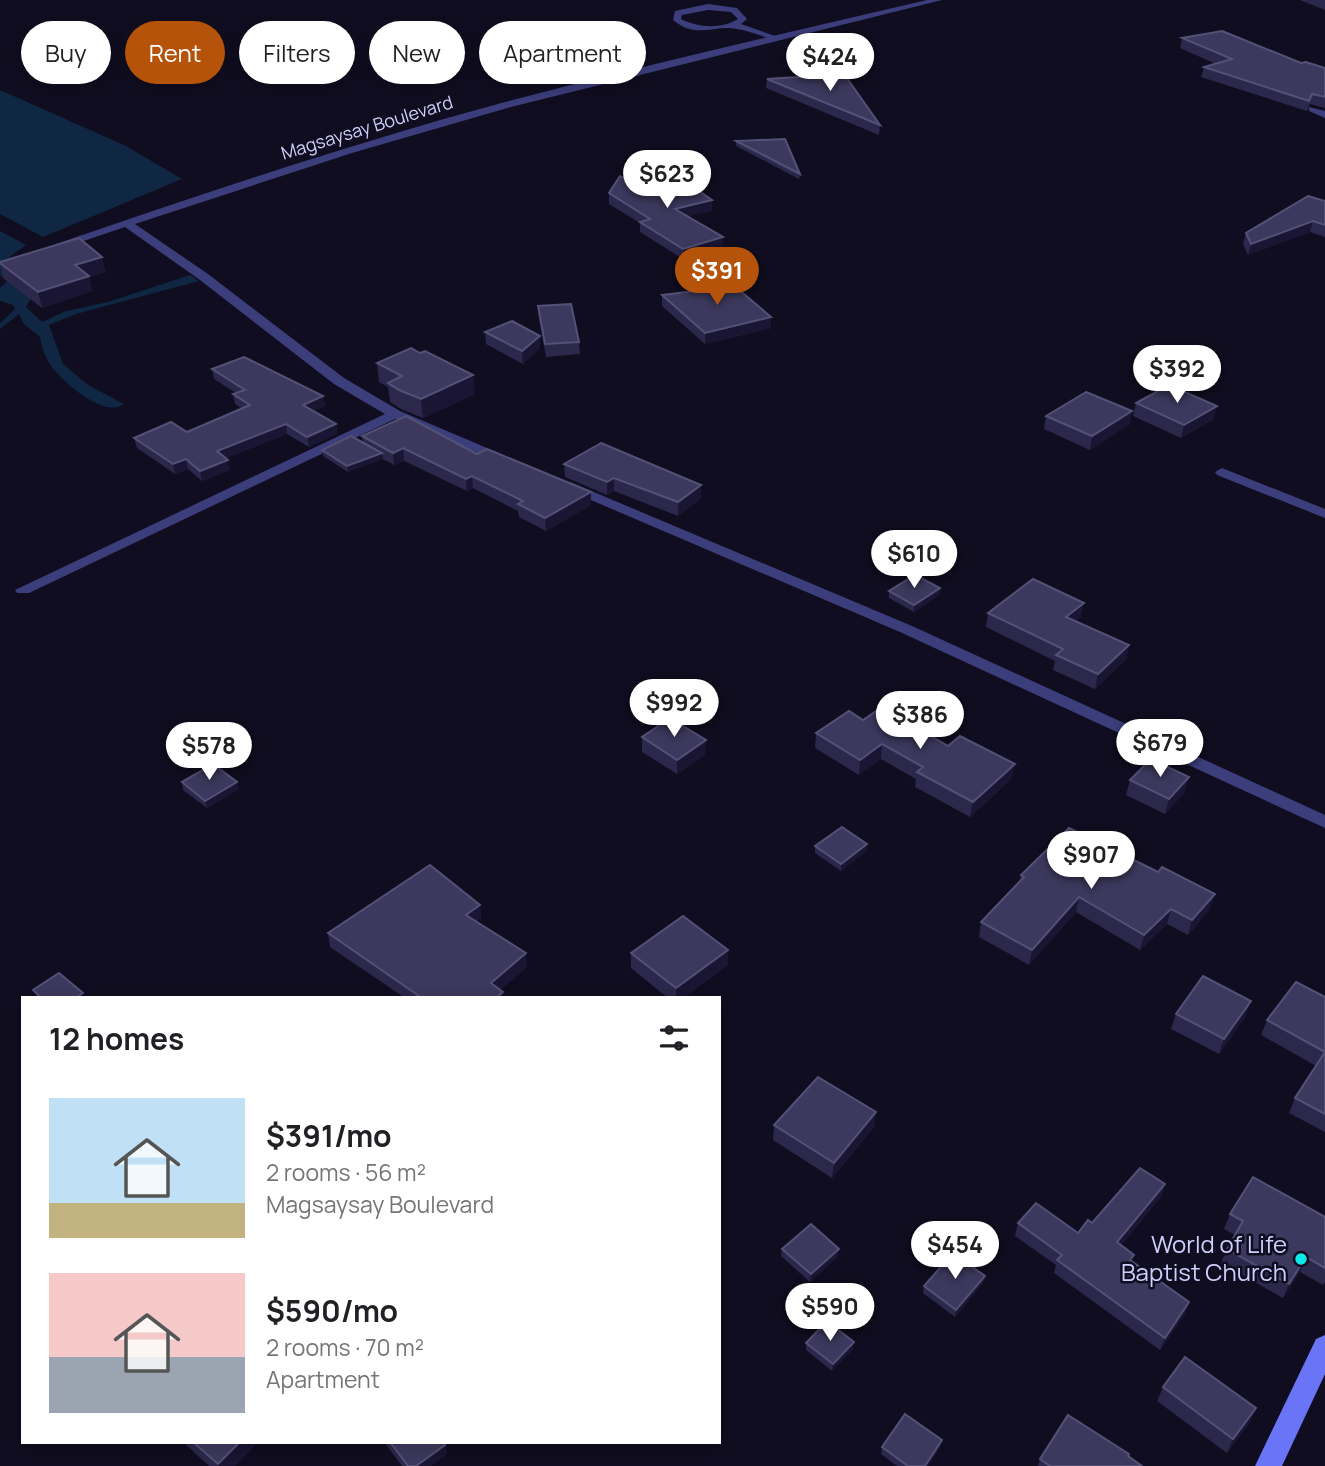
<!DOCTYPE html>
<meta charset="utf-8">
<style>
:root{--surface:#fff;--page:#f2f2f2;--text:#202124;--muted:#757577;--accent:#b45309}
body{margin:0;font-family:Manrope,sans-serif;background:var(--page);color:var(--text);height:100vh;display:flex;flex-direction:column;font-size:26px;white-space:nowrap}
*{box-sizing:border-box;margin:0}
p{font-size:23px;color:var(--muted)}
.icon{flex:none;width:38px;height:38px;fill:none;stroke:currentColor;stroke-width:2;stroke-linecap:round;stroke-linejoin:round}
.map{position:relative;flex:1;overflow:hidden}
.details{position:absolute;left:21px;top:996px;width:700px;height:448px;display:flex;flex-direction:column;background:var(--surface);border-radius:0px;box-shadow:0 4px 18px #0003}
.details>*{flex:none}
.guide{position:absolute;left:21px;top:21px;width:700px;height:63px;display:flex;gap:14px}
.price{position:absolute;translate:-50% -60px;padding:0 16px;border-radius:24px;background:#fff;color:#222;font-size:23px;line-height:46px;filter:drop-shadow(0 2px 4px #0008)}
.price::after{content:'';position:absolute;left:50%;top:42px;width:21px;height:16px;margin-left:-10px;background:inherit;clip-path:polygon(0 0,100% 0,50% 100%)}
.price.active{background:var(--accent);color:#fff}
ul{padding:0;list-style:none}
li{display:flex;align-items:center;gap:21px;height:175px;padding:0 28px}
li span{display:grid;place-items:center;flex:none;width:196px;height:140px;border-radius:0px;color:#555}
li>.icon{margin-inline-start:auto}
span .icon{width:84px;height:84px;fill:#fffc;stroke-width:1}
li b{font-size:30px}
h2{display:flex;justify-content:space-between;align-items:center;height:84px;padding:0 28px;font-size:30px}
.pill{padding:0 24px;border-radius:32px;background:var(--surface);box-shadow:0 4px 18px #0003;font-size:24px;line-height:63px}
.pill.active{background:var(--accent);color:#fff}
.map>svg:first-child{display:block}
.water{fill:#0f2742}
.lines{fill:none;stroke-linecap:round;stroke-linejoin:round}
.lane{fill:#3b3e7b;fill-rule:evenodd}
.street{fill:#3b3e7b;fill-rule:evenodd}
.secondary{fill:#6a74f7;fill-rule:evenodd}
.wall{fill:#2b284b}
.shaded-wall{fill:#191532}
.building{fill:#3d395e;stroke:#545177;stroke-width:2}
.poi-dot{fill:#0de8e9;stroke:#0f0d1f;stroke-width:2.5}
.labels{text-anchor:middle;stroke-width:5;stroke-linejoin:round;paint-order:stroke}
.far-street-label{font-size:18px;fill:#cfcefc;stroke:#0f0d1f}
.near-poi-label{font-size:24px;fill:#cfcefc;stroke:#0f0d1f;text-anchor:end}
</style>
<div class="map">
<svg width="1325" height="1466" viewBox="0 0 1325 1466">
<rect width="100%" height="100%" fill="#0f0d1f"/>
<g class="water">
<path d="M0,90L126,146L182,179L43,237L0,214Z"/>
<path d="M0,231L26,245L9,257L39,284L26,307L42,322L66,311L108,302L190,275L199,281L76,314L49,325L63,364L88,385L124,404C105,419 64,383 52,367C45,358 42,348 40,337L24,324L19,314L0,329V323L15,309L13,305L0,301V288L7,281L0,275Z"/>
</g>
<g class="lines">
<path class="lane" d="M708,4L737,8L747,19L741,24L778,37L774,40C762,36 749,31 737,29C715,24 697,40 673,20L675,11ZM708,10L731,12L738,19C721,29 699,28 681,19L682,15Z"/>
<g class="street">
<path d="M927,0H942L511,107L352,153L135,224L208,274L344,378L400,411L513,459L506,463L501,462L395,419L29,593H17L15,590L385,414L334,384L200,280L125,227L60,249L56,248V244C204,193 354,143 505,102C645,65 786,33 927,0Z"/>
<path d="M1309,107L1325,111V118L1309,111Z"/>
<path d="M1222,468L1325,509V518L1217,475L1215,472Z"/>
<path d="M570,482L912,626L1325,815V828L900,632L565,489V483Z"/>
</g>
<path class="secondary" d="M1325,1335V1374L1282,1466H1255L1316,1339Z"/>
</g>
<g class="wall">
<path d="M1300,0H1325V10Z"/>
<path d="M1182,38L1325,68V108L1310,104L1307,111L1201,77L1204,67L1216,64L1180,48Z"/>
<path d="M767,79L880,125L879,135L766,88Z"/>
<path d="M736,141L800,174L799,179L736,146Z"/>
<path d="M643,189L712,211L688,216L723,237V248L683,259L640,232V223L609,204V193Z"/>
<path d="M1325,201V237L1310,232L1248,255L1243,244L1246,233Z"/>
<path d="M0,262L106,272L89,277L92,291L42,308L3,278Z"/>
<path d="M695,291L771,317V328L705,344L662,306V295Z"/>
<path d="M538,306L579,342L580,354L546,357L539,318Z"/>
<path d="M485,332L540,348L523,364L486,344Z"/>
<path d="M377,363L475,394L423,418L401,409L390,402L388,387L379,382Z"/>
<path d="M212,369L323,396L325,406L313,411L336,424L337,434L309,447L287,434L226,458L230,470L202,481L188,469L175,474L137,448L134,438L187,432L242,409L235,404L233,394L236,393L214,379Z"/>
<path d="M1136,403L1214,419L1181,438L1133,416Z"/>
<path d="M1046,416L1130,424L1090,450L1044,429Z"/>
<path d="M362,436L477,454L591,492V505L546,531L519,517L518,511L473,488L467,491L404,461L394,465L383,459L348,472L323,456L322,450L363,442Z"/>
<path d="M564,464L701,485V498L678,516L614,491L607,495L565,477Z"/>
<path d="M940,588L939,595L914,612L889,598V591Z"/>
<path d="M988,613L1081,617L1076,621L1129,645L1126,659L1095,689L1053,670L1055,661L986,627Z"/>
<path d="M863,720L948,746L1012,778L970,817L915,787L916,779L881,759L859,775L815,748L816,733Z"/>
<path d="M642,737L705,755L677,774L642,752Z"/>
<path d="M1130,780L1185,792L1165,814L1126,795Z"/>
<path d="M182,782L239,789L207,808L183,790Z"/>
<path d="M815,846L867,851L841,871L815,853Z"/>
<path d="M1021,875L1210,909L1188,935L1167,924L1140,950L1076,912L1029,965L979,937L981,922L1020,881Z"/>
<path d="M480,905L481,918L477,921L527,967L500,990L504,998H405L330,947L328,933Z"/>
<path d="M728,950V965L683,998H668L631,968V953Z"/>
<path d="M1325,997V1132L1289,1113L1295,1098L1316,1066L1261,1035L1267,1020Z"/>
<path d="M1176,1014L1246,1016L1219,1054L1171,1029Z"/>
<path d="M876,1112L874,1127L832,1178L773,1140L774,1125Z"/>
<path d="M1165,1184L1161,1197L1121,1245L1132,1261L1189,1302L1185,1314L1160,1350L1054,1273L1056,1265L1015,1236L1018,1223L1078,1233L1092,1223Z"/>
<path d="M1230,1214L1325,1217V1282L1323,1285L1300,1272L1283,1298L1221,1263L1227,1249L1235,1235L1224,1229Z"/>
<path d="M782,1249L838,1256L810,1282L781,1256Z"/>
<path d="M985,1276L983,1283L955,1317L923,1293L924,1286Z"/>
<path d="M806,1343L853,1349L832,1371L806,1350Z"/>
<path d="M1163,1387L1256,1408L1250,1422L1227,1453L1157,1401Z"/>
<path d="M942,1440L940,1447L928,1466H897L881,1454L882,1447Z"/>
<path d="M183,1442H258L235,1466H209Z"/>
<path d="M384,1442H443L445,1445L447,1454L431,1466H402Z"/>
<path d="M1128,1457L1142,1466H1038L1040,1459Z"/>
</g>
<g class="shaded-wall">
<path d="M712,200V211L675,219V209Z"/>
<path d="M1313,221L1310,232L1248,255L1251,244Z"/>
<path d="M723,237V248L683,259V249Z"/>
<path d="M102,257L106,272L89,277L92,291L42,308L38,292L75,265Z"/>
<path d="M771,317V328L705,344V333Z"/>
<path d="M540,336V348L523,364L522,351Z"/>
<path d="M473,375L475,394L423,418L421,399Z"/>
<path d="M323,396L325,406L304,415L303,405Z"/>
<path d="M1217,406L1214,419L1181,438L1184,425Z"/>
<path d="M1132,411L1130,424L1090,450L1092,436Z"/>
<path d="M286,424L287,434L219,461L217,451Z"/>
<path d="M336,424L337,434L309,447L307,437Z"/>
<path d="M403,448L404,461L394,465L393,453Z"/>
<path d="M382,453L383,459L348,472L347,466Z"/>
<path d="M186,459L188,469L175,474L173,464Z"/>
<path d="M228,460L230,470L202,481L200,471Z"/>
<path d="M472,476L473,488L467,491L466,479Z"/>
<path d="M614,478V491L607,495V482Z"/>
<path d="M701,485V498L678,516V502Z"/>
<path d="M591,492V505L546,531L545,518Z"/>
<path d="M940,588L939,595L914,612V605Z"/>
<path d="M1084,603L1081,617L1064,631L1066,617Z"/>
<path d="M1129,645L1126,659L1095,689L1098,674Z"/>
<path d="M706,740L705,755L677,774V760Z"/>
<path d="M882,744L881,759L859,775L860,760Z"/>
<path d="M1015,764L1012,778L970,817L973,802Z"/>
<path d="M1189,777L1185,792L1165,814L1169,799Z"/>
<path d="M237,782L239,789L207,808L205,801Z"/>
<path d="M867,844V851L841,871V864Z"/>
<path d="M1215,894L1210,909L1188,935L1192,920Z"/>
<path d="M1079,897L1076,912L1029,965L1032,950Z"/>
<path d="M480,905L481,918L468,928L466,915Z"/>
<path d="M1171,909L1167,924L1140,950L1144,935Z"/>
<path d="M728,950V965L683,998H676V988Z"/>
<path d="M526,953L527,967L492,997L491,983Z"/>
<path d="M503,992L504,998H496Z"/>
<path d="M1251,1001L1246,1016L1219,1054L1224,1039Z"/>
<path d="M876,1112L874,1127L832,1178L834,1163Z"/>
<path d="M1165,1184L1161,1197L1113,1254L1117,1242Z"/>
<path d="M839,1249L838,1256L810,1282L811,1274Z"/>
<path d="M1306,1257L1300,1272L1283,1298L1289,1284Z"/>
<path d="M985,1276L983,1283L955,1317L956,1310Z"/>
<path d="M1189,1302L1185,1314L1160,1350L1165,1338Z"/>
<path d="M854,1342L853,1349L832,1371L833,1364Z"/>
<path d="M1256,1408L1250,1422L1227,1453L1233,1439Z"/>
<path d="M942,1440L940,1447L928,1466H925Z"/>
<path d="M240,1442H258L235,1466H218V1464Z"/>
<path d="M445,1445L447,1454L431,1466H416Z"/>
</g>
<g class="building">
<path d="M1222,31L1301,63L1306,62L1325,68V97L1312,94L1309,101L1204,67L1232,59L1182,38Z"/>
<path d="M844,74L880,125L767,79Z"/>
<path d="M785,139L800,174L736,141Z"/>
<path d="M620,176L643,189L682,179L712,200L675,209L723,237L683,249L640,222L650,219L609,193Z"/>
<path d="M1308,196L1325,201V225L1313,221L1251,244L1246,233Z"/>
<path d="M79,238L102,257L75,265L89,276L38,292L0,263V262Z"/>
<path d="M730,282L771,317L705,333L662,295L695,291Z"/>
<path d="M571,304L579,342L545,344L538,306Z"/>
<path d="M512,321L540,336L522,351L485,332Z"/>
<path d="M411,348L420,353L425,351L473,375L421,399L399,390L388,383L402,376L377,363Z"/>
<path d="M244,357L323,396L303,405L336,424L307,437L286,424L217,451L228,460L200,471L186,459L173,464L134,438L171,422L187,432L250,405L233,394L245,390L212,369Z"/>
<path d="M1169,385L1217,406L1184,425L1136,403Z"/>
<path d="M1086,392L1132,411L1092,436L1046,416Z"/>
<path d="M406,416L477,454L487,449L591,492L545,518L518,504L523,501L472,476L466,479L403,448L393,453L362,436Z"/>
<path d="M351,436L382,453L347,466L322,450Z"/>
<path d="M601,443L701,485L678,502L614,478L607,482L564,464Z"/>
<path d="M915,575L940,588L914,605L889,591Z"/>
<path d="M1033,579L1084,603L1066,617L1129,645L1098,674L1056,655L1063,649L988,613Z"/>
<path d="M882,707L948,746L960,736L1015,764L973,802L917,772L923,767L882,744L860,760L816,733L849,711L863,720Z"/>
<path d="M670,718L706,740L677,760L642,737Z"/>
<path d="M1151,759L1189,777L1169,799L1130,780Z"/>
<path d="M213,764L237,782L205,801L182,782Z"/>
<path d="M842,827L867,844L841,864L815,846Z"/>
<path d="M1069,828L1158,872L1162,867L1215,894L1192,920L1171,909L1144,935L1079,897L1032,950L981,922L1024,877L1021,875Z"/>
<path d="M430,865L480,905L466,915L526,953L491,983L503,992L496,998H422L328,933Z"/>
<path d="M683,916L728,950L676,988L631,953Z"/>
<path d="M59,973L83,993L76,998H41L33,990Z"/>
<path d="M1203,976L1251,1001L1224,1039L1176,1014Z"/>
<path d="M1296,982L1325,997V1114L1295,1098L1325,1052L1267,1020Z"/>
<path d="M818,1077L876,1112L834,1163L774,1125Z"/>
<path d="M1140,1168L1165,1184L1117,1242L1134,1255L1130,1260L1189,1302L1165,1338L1057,1260L1062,1255L1018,1223L1036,1203L1078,1233L1088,1220L1092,1223Z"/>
<path d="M1253,1177L1325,1217V1268L1306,1257L1289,1284L1227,1249L1243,1221L1230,1214Z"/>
<path d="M811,1224L839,1249L811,1274L782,1249Z"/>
<path d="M953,1253L985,1276L956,1310L924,1286Z"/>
<path d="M827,1321L854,1342L833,1364L806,1343Z"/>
<path d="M1185,1357L1256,1408L1233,1439L1163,1387Z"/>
<path d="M905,1414L942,1440L925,1466H908L882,1447Z"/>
<path d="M1068,1415L1129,1454L1128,1456L1142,1466H1050L1040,1459Z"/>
<path d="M193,1442H240L218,1464Z"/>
<path d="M390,1442H443L445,1445L416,1466H408Z"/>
</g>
<circle class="poi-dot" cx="1301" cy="1259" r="7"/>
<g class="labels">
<g class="far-street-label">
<text transform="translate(367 128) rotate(-17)" y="6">Magsaysay Boulevard</text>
</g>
<g class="near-poi-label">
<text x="1287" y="1253">World of Life<tspan x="1287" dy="28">Baptist Church</tspan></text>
</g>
</g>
</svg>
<b class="price" style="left:830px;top:93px">$424</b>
<b class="price" style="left:667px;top:210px">$623</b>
<b class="price active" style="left:717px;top:307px">$391</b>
<b class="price" style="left:1177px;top:405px">$392</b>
<b class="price" style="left:914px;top:590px">$610</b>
<b class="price" style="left:674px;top:739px">$992</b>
<b class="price" style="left:920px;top:751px">$386</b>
<b class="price" style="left:1160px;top:779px">$679</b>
<b class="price" style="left:209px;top:782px">$578</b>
<b class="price" style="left:1091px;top:891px">$907</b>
<b class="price" style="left:955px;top:1281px">$454</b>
<b class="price" style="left:830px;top:1343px">$590</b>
<div class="guide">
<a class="pill">Buy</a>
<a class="pill active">Rent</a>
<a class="pill">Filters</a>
<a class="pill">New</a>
<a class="pill">Apartment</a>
</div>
<section class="details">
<h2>12 homes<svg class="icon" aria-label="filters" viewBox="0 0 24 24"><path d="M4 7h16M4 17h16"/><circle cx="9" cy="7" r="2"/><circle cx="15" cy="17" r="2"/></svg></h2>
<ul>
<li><span style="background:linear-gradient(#bfe0f5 75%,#c2b280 0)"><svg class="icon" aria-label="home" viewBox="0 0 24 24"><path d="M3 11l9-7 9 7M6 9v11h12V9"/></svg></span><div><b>$391/mo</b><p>2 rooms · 56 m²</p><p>Magsaysay Boulevard</p></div></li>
<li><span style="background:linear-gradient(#f6c9c9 60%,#9aa5b1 0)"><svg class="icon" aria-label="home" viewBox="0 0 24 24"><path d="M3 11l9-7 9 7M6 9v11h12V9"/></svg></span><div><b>$590/mo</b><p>2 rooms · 70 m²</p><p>Apartment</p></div></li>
</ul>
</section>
</div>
